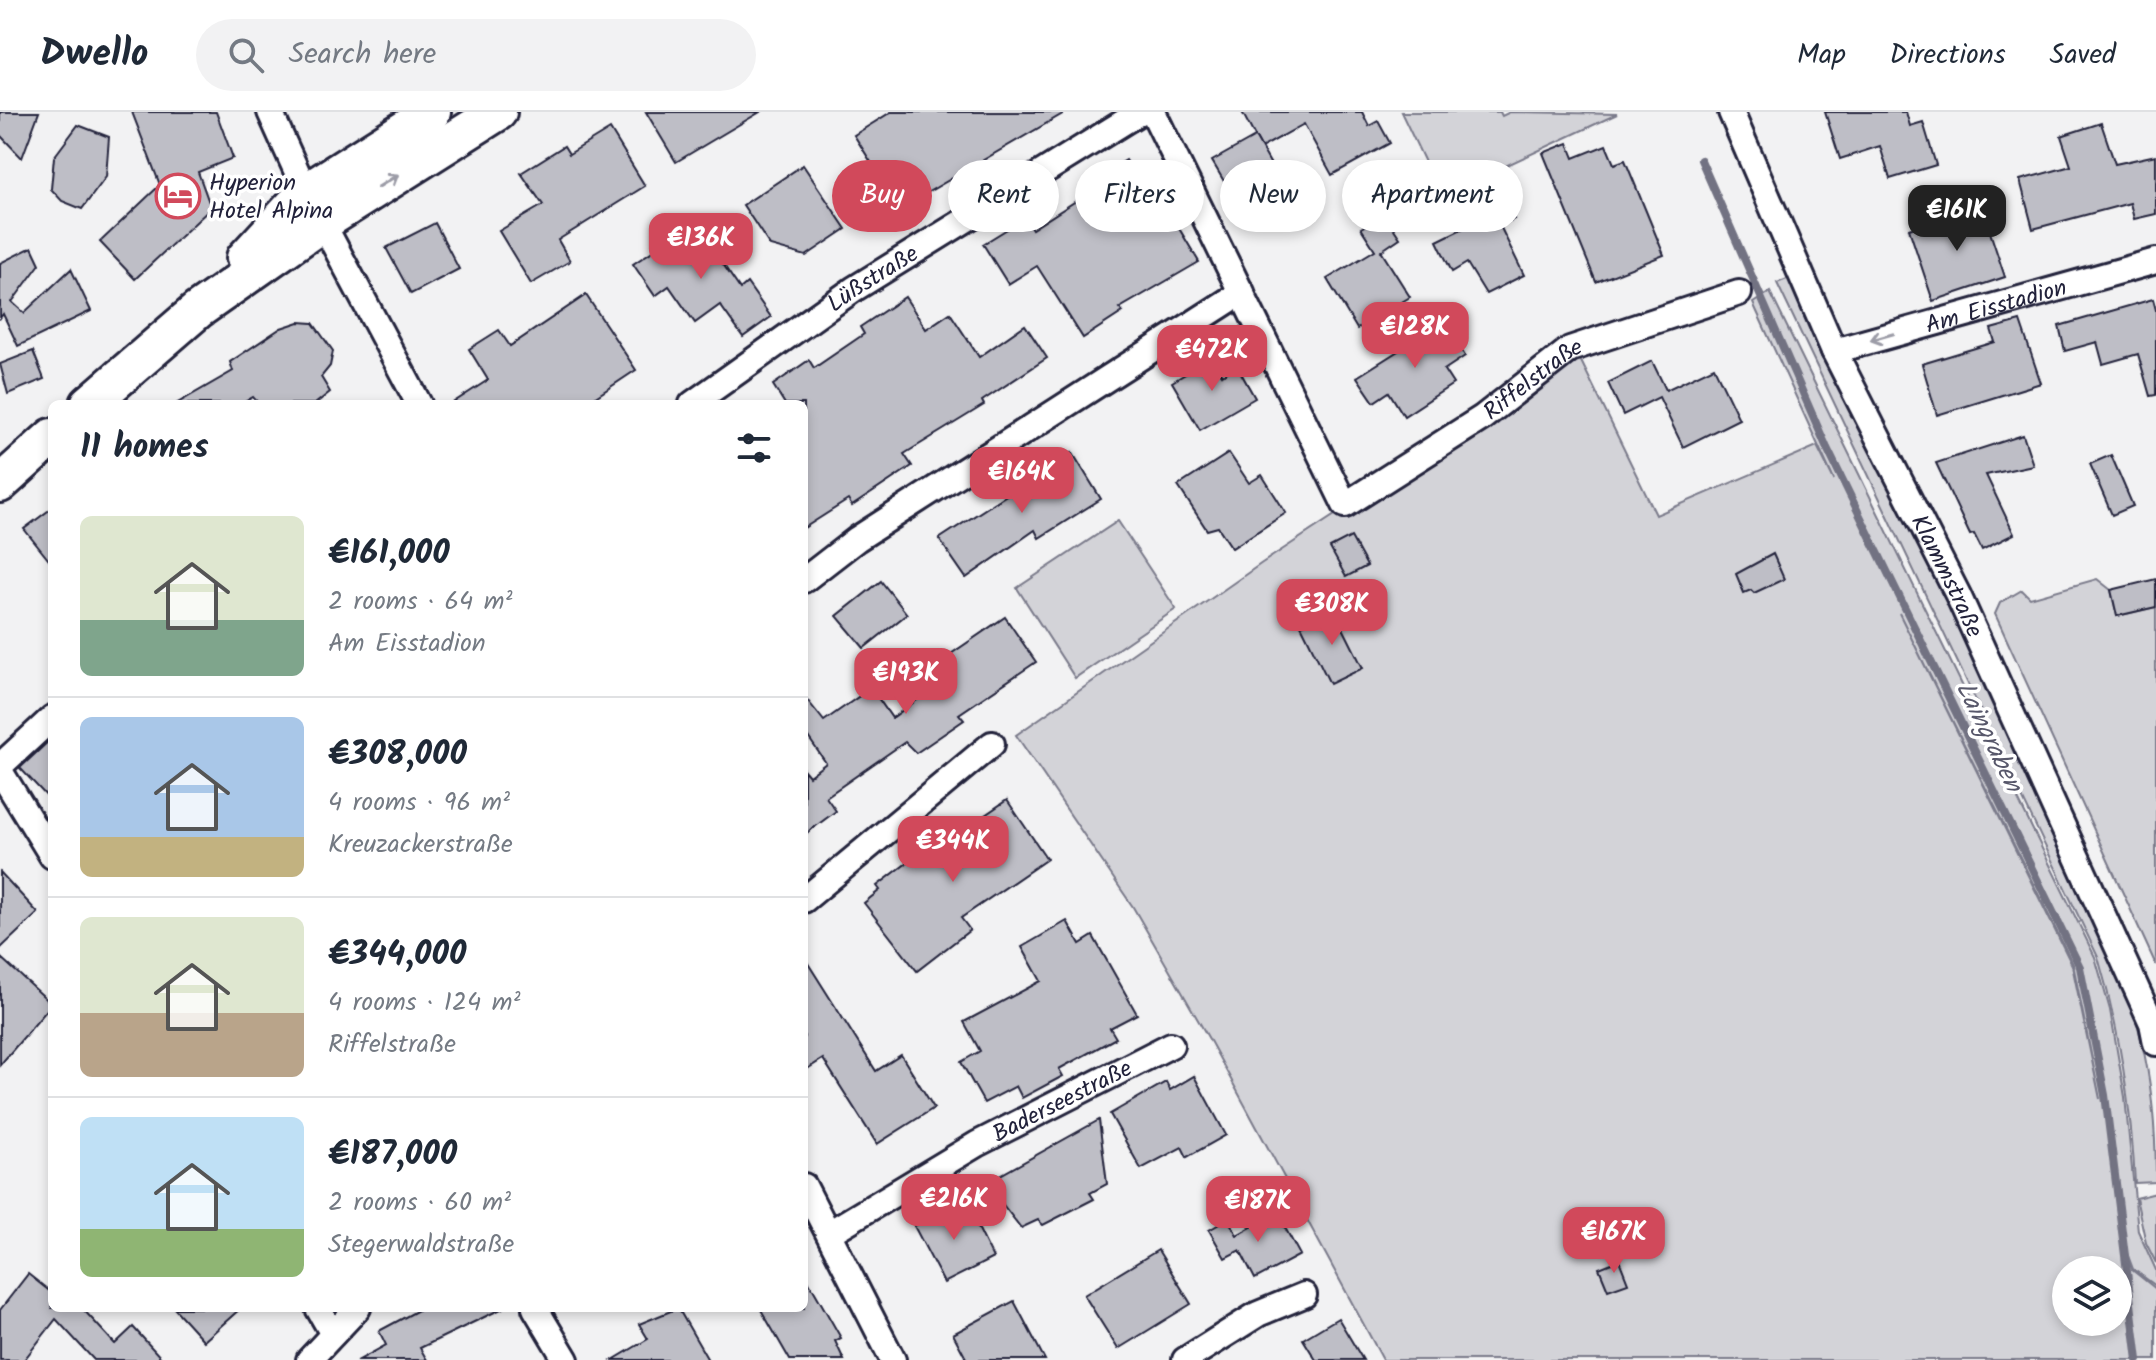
<!DOCTYPE html>
<meta charset="utf-8">
<style>
:root{--surface:#fff;--page:#f2f2f3;--text:#1f2937;--muted:#747a83;--line:#e0e1e3;--accent:#d1495b}
body{margin:0;font-family:Kalam,sans-serif;background:var(--page);color:var(--text);height:100vh;display:flex;flex-direction:column;font-size:30px;white-space:nowrap}
*{box-sizing:border-box;margin:0}
p{font-size:26px;color:var(--muted)}
.icon{flex:none;width:44px;height:44px;fill:none;stroke:currentColor;stroke-width:2;stroke-linecap:round;stroke-linejoin:round}
.map{position:relative;flex:1;overflow:hidden}
.drawer{position:absolute;left:48px;top:288px;width:760px;height:912px;display:flex;flex-direction:column;background:var(--surface);border-radius:12px;box-shadow:0 4px 12px #0003}
.drawer>*{flex:none}
.guide{position:absolute;left:832px;top:48px;width:760px;height:72px;display:flex;gap:16px}
.fabs{position:absolute;left:2052px;top:1144px;display:grid;gap:16px}
.fabs a{display:grid;place-items:center;width:80px;height:80px;border-radius:50%;background:var(--surface);box-shadow:0 4px 12px #0003;font-size:40px}
.price{position:absolute;translate:-50% -68px;padding:0 18px;border-radius:16px;background:var(--accent);color:#fff;font-size:26px;line-height:52px;filter:drop-shadow(0 2px 4px #0008)}
.price::after{content:'';position:absolute;left:50%;top:48px;width:24px;height:18px;margin-left:-12px;background:inherit;clip-path:polygon(0 0,100% 0,50% 100%)}
.price.active{background:#222;color:#fff}
ul{padding:0;list-style:none}
li{display:flex;align-items:center;gap:24px;height:200px;padding:0 32px}
li+li{border-top:2px solid var(--line)}
li span{display:grid;place-items:center;flex:none;width:224px;height:160px;border-radius:12px;color:#555}
li>.icon{margin-inline-start:auto}
span .icon{width:96px;height:96px;fill:#fffc;stroke-width:1}
li b{font-size:34px}
h2{display:flex;justify-content:space-between;align-items:center;height:96px;padding:0 32px;font-size:34px}
.tag{padding:0 28px;border-radius:36px;background:var(--surface);box-shadow:0 4px 12px #0003;font-size:28px;line-height:72px}
.tag.active{background:var(--accent);color:#fff}
header{display:flex;align-items:center;gap:48px;box-sizing:border-box;height:112px;padding:0 40px;background:var(--surface);border-bottom:2px solid var(--line)}
header strong{font-size:38px}
nav{display:flex;gap:44px;margin-inline-start:auto;font-size:28px}
.search{width:560px;height:72px;background:var(--page);display:flex;align-items:center;gap:20px;box-sizing:border-box;padding:0 28px;border-radius:44px;color:var(--muted);font-size:30px}
.map>svg:first-child{display:block}
.green{fill:#d3d3d8;stroke:#7a7a8a;stroke-width:2;fill-rule:evenodd}
.lines{fill:none;stroke-linecap:round;stroke-linejoin:round}
.stream{stroke:#727282;stroke-width:8}
.building{fill:#bebec6;stroke:#22223b;stroke-width:2}
.street-casing{stroke:#22223b;stroke-width:30}
.secondary-casing{stroke:#22223b;stroke-width:42}
.street{stroke:#fff;stroke-width:24}
.secondary{stroke:#fff;stroke-width:36}
.oneway{stroke:#9c9ca7}
.labels{text-anchor:middle;stroke-width:7;stroke-linejoin:round;paint-order:stroke}
.poi-label{font-size:24px;fill:#22223b;stroke:#fff;text-anchor:start}
.street-label{font-size:24px;fill:#22223b;stroke:#fff}
.water-label{font-size:26px;font-style:italic;fill:#58586b;stroke:#fff}
</style>
<header>
<strong>Dwello</strong>
<div class="search"><svg class="icon" aria-label="search" viewBox="0 0 24 24"><circle cx="10" cy="10" r="6"/><path d="M15 15l6 6"/></svg>Search here</div>
<nav><a>Map</a><a>Directions</a><a>Saved</a></nav>
</header>
<div class="map">
<svg width="2156" height="1248" viewBox="0 0 2156 1248">
<rect width="100%" height="100%" fill="#f2f2f3"/>
<filter id="ink" filterUnits="userSpaceOnUse"><feTurbulence type="fractalNoise" baseFrequency=".0125" numOctaves="2"/><feDisplacementMap in="SourceGraphic" scale="16" xChannelSelector="R" yChannelSelector="G"/><feConvolveMatrix kernelMatrix="1 2 1 2 8 2 1 2 1" color-interpolation-filters="sRGB"/></filter>
<g filter="url(#ink)">
<g class="green">
<path d="M1401,0H1500L1502,4L1510,0L1617,2L1441,84Z"/>
<path d="M1792,165L2119,851C2146,931 2156,986 2156,1070L2135,1071C2131,994 2120,919 2098,845L1777,171Z"/>
<path d="M1770,180L2095,845L2110,898L2125,985L2138,1119L2156,1158V1174L2133,1157L2127,1141L2132,1158L2156,1177V1248H1383L1209,927L1133,795L1016,623L1262,451L1578,243L1656,403L1817,334L1834,368L1753,191ZM1899,501L2073,852L2100,987L2072,853ZM2066,1158H2118V1210H2066Z"/>
<path d="M1118,409L1176,497L1075,566L1017,476Z"/>
<path d="M2097,467L2111,478L2117,504L2156,495V853L1995,502L2000,491L2022,478L2030,486Z"/>
<path d="M2156,1081V1151L2146,1131L2136,1086Z"/>
</g>
<g class="lines">
<path class="stream" d="M1701,48L1827,336L2080,855L2105,983L2138,1248"/>
</g>
<g class="building">
<path d="M0,0H39L22,46L0,23Z"/>
<path d="M132,0H216L233,46L198,60L211,96L135,167L100,130L160,73Z"/>
<path d="M646,0H760L676,50Z"/>
<path d="M891,0H1066L906,93L890,68L884,71L854,23Z"/>
<path d="M1242,0H1362L1369,14L1378,9L1390,31L1332,63L1304,12L1261,36Z"/>
<path d="M1825,0H1906L1910,14L1923,10L1936,53L1890,67L1880,34L1840,47Z"/>
<path d="M2101,11L2115,52L2156,43V102L2134,107L2130,91L2033,117L2020,68L2071,54L2061,24Z"/>
<path d="M78,13L109,25L106,65L82,97L62,89L51,77L54,45Z"/>
<path d="M610,17L645,74L558,128L570,149L531,172L499,119L543,93L521,61L564,34L569,42Z"/>
<path d="M1255,25L1289,84L1247,108L1212,49Z"/>
<path d="M1568,31L1574,46L1606,33L1614,52L1625,48L1664,143L1596,170L1543,41Z"/>
<path d="M1126,48L1160,103L1168,98L1199,150L1120,196L1123,200L1083,226L1037,154L1008,172L983,132L1025,106L1032,117L1096,76L1091,69Z"/>
<path d="M803,53L846,117L806,144L770,134L743,93Z"/>
<path d="M1503,84L1514,107L1500,114L1524,163L1486,182L1467,151L1452,160L1437,129L1486,105L1481,94Z"/>
<path d="M1981,93L2005,165L1933,189L1909,117Z"/>
<path d="M1384,102L1400,126L1381,139L1410,185L1357,217L1327,167L1375,138L1361,116Z"/>
<path d="M435,111L459,157L411,182L386,136Z"/>
<path d="M695,111L740,177L747,171L771,205L743,225L720,193L695,211L669,174L655,184L633,152Z"/>
<path d="M32,135L40,152L12,190L24,201L71,157L91,199L18,234L3,202L0,206V151Z"/>
<path d="M586,183L636,258L585,292H451L488,268L469,237L499,218L510,234Z"/>
<path d="M905,185L926,217L950,201L979,245L1025,213L1047,246L982,289L984,293L904,342L912,354L852,394L848,388L804,416V292H785L773,273L809,248L814,256L864,222L860,215Z"/>
<path d="M2153,187L2156,198V283L2150,284L2138,242L2103,252L2097,230L2065,239L2059,214Z"/>
<path d="M2020,209L2041,271L1937,303L1922,252L1995,230L1991,217Z"/>
<path d="M299,210L313,211L333,239L330,254L321,265L330,280L315,292H259L253,285L241,292H176L233,259L230,250L281,216Z"/>
<path d="M1444,210L1465,244L1444,258L1453,272L1404,304L1389,280L1374,290L1357,265Z"/>
<path d="M33,239L44,267L8,282L0,252Z"/>
<path d="M1212,246L1222,263L1237,254L1255,286L1200,318L1172,270Z"/>
<path d="M1652,249L1666,278L1714,255L1739,307L1683,335L1659,285L1623,303L1608,271Z"/>
<path d="M2023,323L2033,353L1986,363L2014,422L1982,438L1974,422L1970,423L1936,351Z"/>
<path d="M1072,340L1101,387L1039,426L1035,418L966,466L939,427Z"/>
<path d="M1229,341L1249,371L1262,363L1286,401L1232,436L1218,415L1207,418L1178,374Z"/>
<path d="M2111,343L2133,394L2112,403L2090,352Z"/>
<path d="M52,396V452L24,417Z"/>
<path d="M1351,425L1367,454L1346,465L1330,436Z"/>
<path d="M1773,442L1784,467L1754,481L1751,478L1744,481L1736,462Z"/>
<path d="M2156,467V495L2117,504L2111,478Z"/>
<path d="M881,469L907,502L864,536L837,504Z"/>
<path d="M1334,498L1363,556L1330,572L1301,513Z"/>
<path d="M1005,505L1036,550L959,602L964,608L916,641L905,630L826,685L836,699L804,723V658L809,664L826,651L804,619V584L824,609L871,576L892,606L955,560L945,546Z"/>
<path d="M52,626V690L20,656Z"/>
<path d="M1007,688L1047,747L961,806L970,818L917,859L864,791L880,778L877,774L933,731L937,736Z"/>
<path d="M0,760L38,801L0,837Z"/>
<path d="M1067,809L1080,832L1093,824L1137,902L1110,916L1116,926L1059,957L1063,964L1022,986L1016,974L984,991L961,950L980,939L964,910L1041,869L1022,835Z"/>
<path d="M0,845L52,892L0,953Z"/>
<path d="M804,845L876,959L901,943L934,996L877,1032L823,947L804,959Z"/>
<path d="M1194,964L1226,1023L1187,1045L1182,1035L1141,1057L1110,1002L1166,970L1170,978Z"/>
<path d="M1099,1008L1107,1072L1090,1081L1094,1087L1043,1113L1038,1108L1021,1116L986,1071Z"/>
<path d="M965,1089L993,1146L944,1171L914,1114Z"/>
<path d="M1277,1101L1300,1143L1255,1167L1240,1138L1225,1146L1209,1118L1228,1107L1237,1123Z"/>
<path d="M1158,1138L1191,1192L1118,1237L1084,1183Z"/>
<path d="M1619,1148L1628,1171L1608,1178L1599,1156Z"/>
<path d="M804,1161L841,1226L835,1229L844,1248H790L760,1196H804Z"/>
<path d="M28,1162L52,1181V1196H82L115,1232L133,1215L163,1248H94L56,1207L24,1248H0V1198Z"/>
<path d="M1014,1189L1045,1248H967L953,1222Z"/>
<path d="M174,1196H241L204,1229Z"/>
<path d="M422,1196H503L420,1236L427,1248H359L386,1233L379,1219Z"/>
<path d="M678,1196L708,1248H613L648,1227L639,1212Z"/>
<path d="M1338,1206L1363,1248H1316L1303,1227Z"/>
</g>
<g class="lines">
<g class="street-casing">
<g id="street">
<path d="M270,0L306,80L419,292"/>
<path id="s1" d="M1153,0L1345,393L1482,306L1570,237L1739,181"/>
<path id="s2" d="M1731,0L1834,239L1958,483L2152,911L2156,931"/>
<path id="s3" d="M1834,239L2156,149"/>
<path id="s4" d="M692,292L854,177L1140,0"/>
<path d="M804,468L857,427L1242,180"/>
<path d="M0,654L52,606"/>
<path d="M0,659L52,744"/>
<path d="M804,788L992,632"/>
<path d="M804,1074L893,1248"/>
<path id="s5" d="M829,1121L977,1032L1171,933"/>
<path d="M318,1196L333,1222"/>
<path d="M535,1196L566,1248"/>
<path d="M309,1248L358,1196"/>
<path d="M1185,1248L1258,1202L1304,1183"/>
</g>
</g>
<g class="secondary-casing">
<g id="secondary">
<path d="M245,146L306,80L432,0"/>
<path d="M89,292L198,198L322,111L498,0"/>
<path d="M0,372L52,325"/>
</g>
</g>
<use href="#street" class="street"/>
<use href="#secondary" class="secondary"/>
</g>
<defs><path id="oneway-shaft" d="M-6 0H5M1.5-3L5.5 0L1.5 3" fill="none" stroke-width="1.6" stroke-linecap="round" stroke-linejoin="round" transform="scale(2)"/></defs>
<g class="oneway">
<use href="#oneway-shaft" transform="translate(388 69) rotate(-32)"/>
<use href="#oneway-shaft" transform="translate(1882 225) rotate(164)"/>
</g>
</g>
<defs>
<g id="hotel-ring" transform="scale(2.3)"><circle r="9.5" fill="#fff" stroke="#d1495b" stroke-width="1.5"/><path d="M-6-4.5h1.5V1H6V5H4.5V3h-9V5H-6ZM-4 0a1.8 1.8 0 1 1 3.6 0ZM.5 0V-2.5h3Q6-2.5 6 0Z" fill="#d1495b"/></g>
</defs>
<g fill-rule="evenodd">
<use href="#hotel-ring" x="178" y="84"/>
</g>
<g class="labels">
<g class="poi-label">
<text x="209" y="78">Hyperion<tspan x="209" dy="28">Hotel Alpina</tspan></text>
</g>
<g class="street-label">
<text dy="8" stroke="none"><textPath href="#s4" startOffset="220">Lüßstraße</textPath></text>
<text dy="8" stroke="none"><textPath href="#s3" startOffset="168">Am Eisstadion</textPath></text>
<text dy="8" stroke="none"><textPath href="#s1" startOffset="664">Riffelstraße</textPath></text>
<text dy="8" stroke="none"><textPath href="#s2" startOffset="512">Klammstraße</textPath></text>
<text dy="8" stroke="none"><textPath href="#s5" startOffset="268">Baderseestraße</textPath></text>
</g>
<g class="water-label">
<text transform="translate(1990 624) rotate(64)" y="9">Laingraben</text>
</g>
</g>
</svg>
<div class="fabs">
<a><svg class="icon" aria-label="layers" viewBox="0 0 24 24"><path d="M12 4l9 5-9 5-9-5zM3 14l9 5 9-5"/></svg></a>
</div>
<b class="price active" style="left:1957px;top:141px">€161K</b>
<b class="price" style="left:701px;top:169px">€136K</b>
<b class="price" style="left:1415px;top:258px">€128K</b>
<b class="price" style="left:1212px;top:281px">€472K</b>
<b class="price" style="left:1022px;top:403px">€164K</b>
<b class="price" style="left:1332px;top:535px">€308K</b>
<b class="price" style="left:906px;top:604px">€193K</b>
<b class="price" style="left:953px;top:772px">€344K</b>
<b class="price" style="left:954px;top:1130px">€216K</b>
<b class="price" style="left:1258px;top:1132px">€187K</b>
<b class="price" style="left:1614px;top:1163px">€167K</b>
<div class="guide">
<a class="tag active">Buy</a>
<a class="tag">Rent</a>
<a class="tag">Filters</a>
<a class="tag">New</a>
<a class="tag">Apartment</a>
</div>
<section class="drawer">
<h2>11 homes<svg class="icon" aria-label="filters" viewBox="0 0 24 24"><path d="M4 7h16M4 17h16"/><circle cx="9" cy="7" r="2"/><circle cx="15" cy="17" r="2"/></svg></h2>
<ul>
<li><span style="background:linear-gradient(#dfe7d0 65%,#7fa58c 0)"><svg class="icon" aria-label="home" viewBox="0 0 24 24"><path d="M3 11l9-7 9 7M6 9v11h12V9"/></svg></span><div><b>€161,000</b><p>2 rooms · 64 m²</p><p>Am Eisstadion</p></div></li>
<li><span style="background:linear-gradient(#a9c7e8 75%,#c2b280 0)"><svg class="icon" aria-label="home" viewBox="0 0 24 24"><path d="M3 11l9-7 9 7M6 9v11h12V9"/></svg></span><div><b>€308,000</b><p>4 rooms · 96 m²</p><p>Kreuzackerstraße</p></div></li>
<li><span style="background:linear-gradient(#dfe7d0 60%,#b9a48a 0)"><svg class="icon" aria-label="home" viewBox="0 0 24 24"><path d="M3 11l9-7 9 7M6 9v11h12V9"/></svg></span><div><b>€344,000</b><p>4 rooms · 124 m²</p><p>Riffelstraße</p></div></li>
<li><span style="background:linear-gradient(#bfe0f5 70%,#8fb573 0)"><svg class="icon" aria-label="home" viewBox="0 0 24 24"><path d="M3 11l9-7 9 7M6 9v11h12V9"/></svg></span><div><b>€187,000</b><p>2 rooms · 60 m²</p><p>Stegerwaldstraße</p></div></li>
</ul>
</section>
</div>
